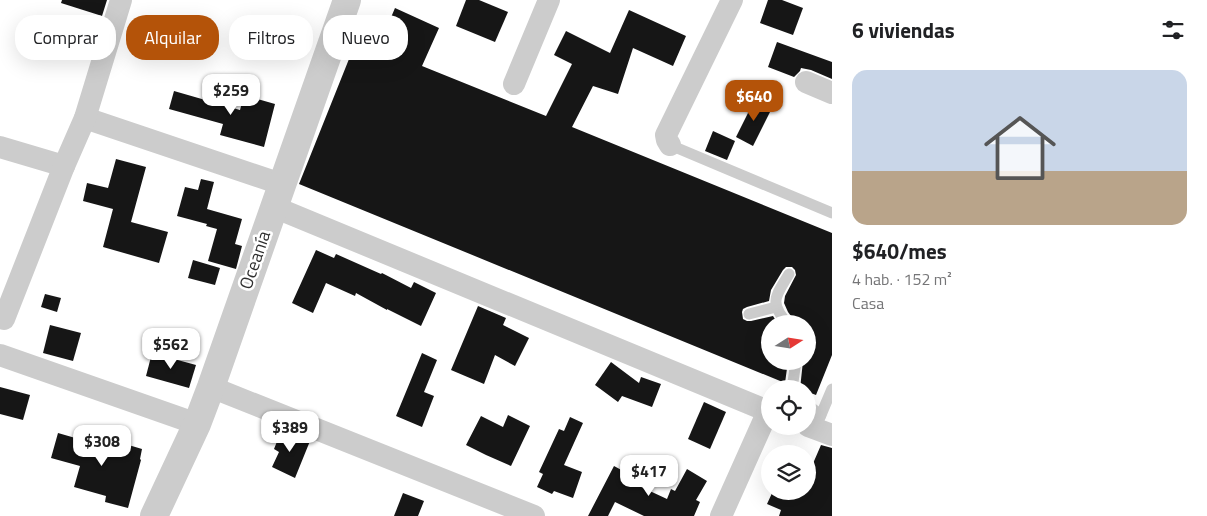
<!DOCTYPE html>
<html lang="es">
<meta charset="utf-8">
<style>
:root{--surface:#fff;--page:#f2f2f2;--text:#202124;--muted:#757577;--accent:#b45309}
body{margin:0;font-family:"Titillium Web",sans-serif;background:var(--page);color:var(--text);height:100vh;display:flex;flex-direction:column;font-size:19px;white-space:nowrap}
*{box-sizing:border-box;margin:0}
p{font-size:16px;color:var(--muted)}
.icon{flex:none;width:28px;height:28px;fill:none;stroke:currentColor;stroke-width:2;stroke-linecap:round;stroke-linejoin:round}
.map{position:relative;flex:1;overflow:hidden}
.side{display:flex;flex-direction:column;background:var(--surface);width:375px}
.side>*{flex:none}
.top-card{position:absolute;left:15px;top:15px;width:475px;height:45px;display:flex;gap:10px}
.needle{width:32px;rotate:78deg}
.buttons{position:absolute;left:761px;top:315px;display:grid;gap:10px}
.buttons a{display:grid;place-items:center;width:55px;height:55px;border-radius:50%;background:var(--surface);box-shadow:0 5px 20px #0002;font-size:25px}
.price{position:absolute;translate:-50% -42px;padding:0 11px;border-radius:10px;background:#fff;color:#222;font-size:16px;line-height:32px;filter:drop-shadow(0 1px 2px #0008)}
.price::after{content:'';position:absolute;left:50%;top:30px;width:15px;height:11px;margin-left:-8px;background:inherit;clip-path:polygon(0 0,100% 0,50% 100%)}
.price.selected{background:var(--accent);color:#fff}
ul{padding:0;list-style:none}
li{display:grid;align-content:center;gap:10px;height:265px;padding:0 20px}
li span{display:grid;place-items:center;height:155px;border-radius:15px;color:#555}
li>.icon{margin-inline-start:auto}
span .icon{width:90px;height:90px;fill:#fffc;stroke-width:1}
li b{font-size:21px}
h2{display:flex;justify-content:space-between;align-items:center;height:60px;padding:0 20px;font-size:21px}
.tag{padding:0 18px;border-radius:20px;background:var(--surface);box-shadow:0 5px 20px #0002;font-size:18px;line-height:45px}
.tag.selected{background:var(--accent);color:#fff}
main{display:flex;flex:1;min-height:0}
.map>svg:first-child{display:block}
.building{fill:#161616}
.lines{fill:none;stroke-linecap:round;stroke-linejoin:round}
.service{stroke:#ccc;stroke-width:11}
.minor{stroke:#ccc;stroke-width:22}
.tertiary{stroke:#ccc;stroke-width:28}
.labels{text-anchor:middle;stroke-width:5;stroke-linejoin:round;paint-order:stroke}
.street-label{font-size:18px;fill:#2f2f2f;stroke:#fff}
</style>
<main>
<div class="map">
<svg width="832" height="516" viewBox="0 0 832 516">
<rect width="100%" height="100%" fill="#fff"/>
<g class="building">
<path d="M62,0H107L102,16L61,3Z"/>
<path d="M466,0H479L508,12L495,42L456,26Z"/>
<path d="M768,0H782L803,8L793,35L760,23Z"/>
<path d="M395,8L439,28L422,66L546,116L572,64L554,55L566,31L610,53L629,10L686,36L673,66L633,48L618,94L593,86L572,127L832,233V355L816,395L808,392V389H800L803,361H808V324H795L794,320L788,312L784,303L785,296L796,275L795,270L792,267H786L783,270L771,290L769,301L747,307L743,309L742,312L743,319L747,321H751L773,316L778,324H770V361H788L785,383L299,184L357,39L378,48Z"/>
<path d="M777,42L832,62V79L811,70L801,68L800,71L794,77L768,67Z"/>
<path d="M174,91L240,110L244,95L275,104L264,147L220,135L223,124L169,109Z"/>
<path d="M755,99L772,108L753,146L736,137Z"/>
<path d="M713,131L735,141L727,160L705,151Z"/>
<path d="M116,159L146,167L131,222L168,232L159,263L103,247L113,209L83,201L87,183L108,188Z"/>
<path d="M201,179L214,182L207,209L242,219L235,244L242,246L236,269L208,261L217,229L206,226L207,224L177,216L185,187L198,190Z"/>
<path d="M316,250L334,258L336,254L381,274L382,273L411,288L414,282L436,293L421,326L387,309V310L356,293L355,296L326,283L313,313L292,303Z"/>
<path d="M193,260L220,268L215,285L188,278Z"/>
<path d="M45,294L61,298L57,312L41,307Z"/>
<path d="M478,306L506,318L503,325L529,338L515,366L495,355L484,384L451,370Z"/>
<path d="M50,325L81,333L73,361L43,353Z"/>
<path d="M152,353L196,365L189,388L146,376Z"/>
<path d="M422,353L437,360L424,392L434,396L422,427L396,416Z"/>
<path d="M611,362L639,383L641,377L661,384L652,407L622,396L618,402L595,385Z"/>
<path d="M0,387L30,395L23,420L0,414Z"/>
<path d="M704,402L726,412L710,449L688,439Z"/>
<path d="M508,415L530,426L511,466L486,455L466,445L481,416L503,427Z"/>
<path d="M570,417L583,423L564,465L582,472L573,498L554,491L552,494L537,487L543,474L539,472L559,429L564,431Z"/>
<path d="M282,429L310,441L295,478L272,467L279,452L274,449Z"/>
<path d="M58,433L103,446L105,438L142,449L140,459L141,460L128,508L105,502L106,496L74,487L80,466L51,458Z"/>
<path d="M821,445L832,448V516H779L781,510L767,504L773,491H808V475Z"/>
<path d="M614,466L627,473L624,479L667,499L671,489L675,491L687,469L707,481L696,500L700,502L694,516H644L615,502L608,516H588Z"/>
<path d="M403,493L424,501L418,516H394Z"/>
</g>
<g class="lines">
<g class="service">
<path d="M670,145L832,213"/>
<path d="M749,314L776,307"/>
<path d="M788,324C768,302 776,296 789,274"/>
<path d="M792,389L796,361"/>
<path d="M808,405L821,415"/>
<path d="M815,429L832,389"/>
</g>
<g class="minor">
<path d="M806,82L832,93"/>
<path d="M514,84L549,0"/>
<path d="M85,118L281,184"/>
<path d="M670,145L667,140L666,135L732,0"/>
<path d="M0,147L64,166"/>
<path d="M274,207L770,412"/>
<path d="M4,319L64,166L85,118L121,0"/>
<path d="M0,355L197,424"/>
<path d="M211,387L534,516"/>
<path d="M808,426L832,435"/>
<path d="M721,516L768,411"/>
</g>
<path class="tertiary" d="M154,516L197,424L211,387L347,0"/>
</g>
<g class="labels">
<g class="street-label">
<text transform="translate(255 260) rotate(-71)" y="6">Oceanía</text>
</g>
</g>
</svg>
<div class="buttons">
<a><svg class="needle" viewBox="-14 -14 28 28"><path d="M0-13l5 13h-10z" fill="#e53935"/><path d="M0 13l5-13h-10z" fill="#757577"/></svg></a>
<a><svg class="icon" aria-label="locate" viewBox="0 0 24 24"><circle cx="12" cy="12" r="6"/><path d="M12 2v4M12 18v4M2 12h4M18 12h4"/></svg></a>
<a><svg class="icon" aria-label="layers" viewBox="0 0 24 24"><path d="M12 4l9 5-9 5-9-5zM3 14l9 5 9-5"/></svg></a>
</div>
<b class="price" style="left:231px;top:116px">$259</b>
<b class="price selected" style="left:754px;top:122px">$640</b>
<b class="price" style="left:171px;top:370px">$562</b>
<b class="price" style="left:290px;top:453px">$389</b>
<b class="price" style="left:102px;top:467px">$308</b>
<b class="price" style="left:649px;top:497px">$417</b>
<div class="top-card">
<a class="tag">Comprar</a>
<a class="tag selected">Alquilar</a>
<a class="tag">Filtros</a>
<a class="tag">Nuevo</a>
</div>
</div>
<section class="side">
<h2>6 viviendas<svg class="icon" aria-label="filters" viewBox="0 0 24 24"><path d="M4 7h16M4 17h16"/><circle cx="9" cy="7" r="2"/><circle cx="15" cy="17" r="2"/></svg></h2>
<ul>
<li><span style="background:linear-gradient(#c9d6e8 65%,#b9a48a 0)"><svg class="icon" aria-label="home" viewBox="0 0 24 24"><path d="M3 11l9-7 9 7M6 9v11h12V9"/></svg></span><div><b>$640/mes</b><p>4 hab. · 152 m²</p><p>Casa</p></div></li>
</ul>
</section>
</main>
